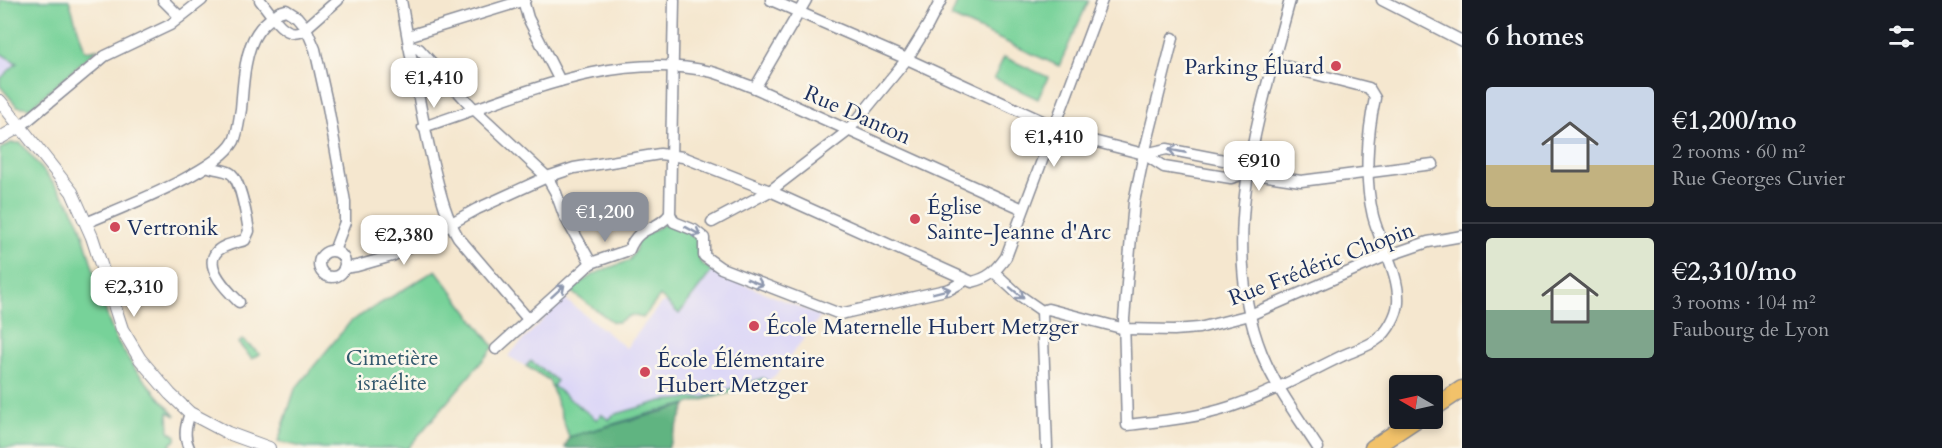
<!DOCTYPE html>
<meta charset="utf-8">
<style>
:root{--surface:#171b24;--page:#242831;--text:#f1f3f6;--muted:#9ea1a6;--line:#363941;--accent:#8c9099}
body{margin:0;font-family:Cardo,serif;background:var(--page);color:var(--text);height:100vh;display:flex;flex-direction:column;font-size:22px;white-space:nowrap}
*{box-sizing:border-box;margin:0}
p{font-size:20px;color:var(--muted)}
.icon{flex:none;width:33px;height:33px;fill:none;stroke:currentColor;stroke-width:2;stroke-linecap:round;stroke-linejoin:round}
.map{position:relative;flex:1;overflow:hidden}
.drawer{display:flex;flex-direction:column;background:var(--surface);width:480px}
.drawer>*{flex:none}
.needle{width:39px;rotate:279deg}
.fabs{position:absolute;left:1389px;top:375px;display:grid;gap:12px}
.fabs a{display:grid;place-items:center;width:54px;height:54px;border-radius:6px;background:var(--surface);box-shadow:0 3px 9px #0003;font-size:30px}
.price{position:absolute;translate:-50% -51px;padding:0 14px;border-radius:12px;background:#fff;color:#222;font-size:20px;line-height:39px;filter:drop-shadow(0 2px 3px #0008)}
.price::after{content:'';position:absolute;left:50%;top:36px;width:18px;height:14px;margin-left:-9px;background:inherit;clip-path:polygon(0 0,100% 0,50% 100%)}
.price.current{background:var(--accent);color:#fff}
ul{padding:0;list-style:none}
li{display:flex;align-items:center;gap:18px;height:150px;padding:0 24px}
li+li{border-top:2px solid var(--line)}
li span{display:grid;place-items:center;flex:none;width:168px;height:120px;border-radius:6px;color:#555}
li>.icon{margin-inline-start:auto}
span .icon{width:72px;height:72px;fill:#fffc;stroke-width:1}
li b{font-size:26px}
h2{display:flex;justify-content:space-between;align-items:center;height:72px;padding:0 24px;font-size:26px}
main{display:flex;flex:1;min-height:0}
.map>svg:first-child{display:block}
.built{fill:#dbd6f7}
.green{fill:#77d299;stroke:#49807c;stroke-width:1.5}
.forest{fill:#61b481;stroke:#3e7270;stroke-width:1.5}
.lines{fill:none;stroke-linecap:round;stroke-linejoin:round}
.minor-casing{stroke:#888b96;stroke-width:13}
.tertiary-casing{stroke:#888b96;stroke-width:14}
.primary-casing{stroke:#888b96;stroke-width:19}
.minor{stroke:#fff;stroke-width:10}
.tertiary{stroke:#fff;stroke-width:12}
.primary{stroke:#f2c26a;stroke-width:16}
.oneway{stroke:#8d97ae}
.poi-dot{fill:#d1495b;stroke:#fbf7ec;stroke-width:2}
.labels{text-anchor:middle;stroke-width:5;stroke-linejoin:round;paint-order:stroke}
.poi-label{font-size:22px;fill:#1b2f5e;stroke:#fbf7ec;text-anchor:start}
.street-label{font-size:22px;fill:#1b2f5e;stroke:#fbf7ec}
.park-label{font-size:22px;fill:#32586d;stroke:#fbf7ec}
</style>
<main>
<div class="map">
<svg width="1462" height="448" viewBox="0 0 1462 448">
<rect width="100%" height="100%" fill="#fbf7ec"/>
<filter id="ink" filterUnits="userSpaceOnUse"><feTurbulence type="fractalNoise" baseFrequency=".0167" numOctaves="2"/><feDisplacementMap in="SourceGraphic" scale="12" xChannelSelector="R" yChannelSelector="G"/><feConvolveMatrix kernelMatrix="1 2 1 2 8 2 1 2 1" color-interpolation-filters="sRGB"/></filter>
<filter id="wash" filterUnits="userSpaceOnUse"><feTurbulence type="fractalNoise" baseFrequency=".008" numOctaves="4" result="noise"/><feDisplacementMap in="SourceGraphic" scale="24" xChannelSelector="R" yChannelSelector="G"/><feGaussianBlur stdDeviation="1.35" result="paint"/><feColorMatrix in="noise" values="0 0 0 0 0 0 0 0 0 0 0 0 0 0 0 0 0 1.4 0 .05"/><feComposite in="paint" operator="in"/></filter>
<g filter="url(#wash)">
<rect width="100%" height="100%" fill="#f5e7cf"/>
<g class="built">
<path d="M0,53L17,63L0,79Z"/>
<path d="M712,271L821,316L777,374L769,380L770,383L651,413L569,437L549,380L508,356L564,298L626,348L661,303H666L680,314Z"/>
</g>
<g class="green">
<path d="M0,0H69L85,51L97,49L30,108L17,106L0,86V79L17,63L0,53Z"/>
<path d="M958,0H1089L1059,66L951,17Z"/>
<path d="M1004,57L1048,77L1038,99L994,78Z"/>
<path d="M11,143H21L69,203L80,224L109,322L116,339L134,368L176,416L168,412L169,431L176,436V440L170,444L172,448H0V149Z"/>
<path d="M670,221L699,237L700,262L712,271L679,314L660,296L643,318L631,315L618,322H613L570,291C590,274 604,269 629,261L636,249L637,239Z"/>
<path d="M436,270L494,347L408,448H308L278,442L295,389L351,321Z"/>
<path d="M242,340L260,354L252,359L238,343Z"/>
<path d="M531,361L557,381L553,386L597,420L601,414L609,420L613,415L662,401L705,397L763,378L770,383L651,413L569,437L549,380L526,366Z"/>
</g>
<path class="forest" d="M686,405L668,448H565L569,437Z"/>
</g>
<g filter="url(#ink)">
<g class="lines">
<g class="minor-casing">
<g id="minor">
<path d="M163,0L180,17"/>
<path d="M401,0C411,56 420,112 434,168C440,192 445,215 458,237L528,319"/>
<path d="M523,0L528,18L560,81"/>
<path d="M674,0L670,214L674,222L694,230L704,238V256L721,268L840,314L950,289L966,280"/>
<path d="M771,0L907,59L1055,127L1093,141L1144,154L1164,167L1231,178L1247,173L1301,181L1433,164"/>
<path d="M1290,0C1260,112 1216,240 1262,354C1276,388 1298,417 1318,448"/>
<path d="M1382,0L1462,41"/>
<path d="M286,10L297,17L306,28C293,39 281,28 273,17L279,12Z"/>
<path d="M408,36L525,0"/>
<path d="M1173,38L1144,154L1134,202L1124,319L1127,425C1161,421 1197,418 1230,407C1269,394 1305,374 1342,356C1353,351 1370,346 1379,338C1388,331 1397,315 1398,303C1400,274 1380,244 1373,216C1364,179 1367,135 1375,98L1369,88L1273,63"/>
<path d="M409,46L419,49L475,110L547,177L556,193L564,215L591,263"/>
<path d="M755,88L806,0"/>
<path d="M21,126L105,56L170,25L202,0"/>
<path d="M423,127C516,97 613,49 712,72C727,76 741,83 755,88L1023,209"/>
<path d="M1144,154L1167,149L1234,162L1247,173"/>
<path d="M207,166C215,170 223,169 230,173C240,177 247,219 249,231L245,240C236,243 220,245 215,254C205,269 229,292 239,302"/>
<path d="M712,222L770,191L848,131L907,59L928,25L941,0"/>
<path d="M86,223C120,208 217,172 234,141C238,132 239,120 241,109C243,87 244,52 257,33C261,27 267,21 273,17L260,0"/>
<path d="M334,251L345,222V202L328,107L315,49L306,28L338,0"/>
<circle cx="332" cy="264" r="13"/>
<path d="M344,268L357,266L392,256L477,209L547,177L574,168L660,154L683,157L770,191L972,282C989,278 996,271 1006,257L1102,0"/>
<path d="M995,273L1019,295L1042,311L1048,309L1125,329L1174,330L1199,328L1250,315L1381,258L1428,242L1462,236"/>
<path d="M1042,311L1047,448"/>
<path d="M496,349L591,263L629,250C640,223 655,233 670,214"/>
<path d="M189,448C183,436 186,425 190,413"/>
</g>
</g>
<g class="tertiary-casing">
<g id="tertiary">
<path d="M0,101L72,192L92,237L122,329L140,359L170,394L190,413L228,433L269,448"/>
<path d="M0,138L21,126"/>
</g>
</g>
<g class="primary-casing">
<g id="primary">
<path d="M1432,409L1462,389"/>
<path d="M1373,448L1418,418"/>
</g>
</g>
<use href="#minor" class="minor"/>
<use href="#tertiary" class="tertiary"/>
<use href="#primary" class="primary"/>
</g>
<defs><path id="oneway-shaft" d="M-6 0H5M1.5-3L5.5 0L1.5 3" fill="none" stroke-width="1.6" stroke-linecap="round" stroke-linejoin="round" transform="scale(1.5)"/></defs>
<g class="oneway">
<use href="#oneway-shaft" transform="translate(1177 151) rotate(-169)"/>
<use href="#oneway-shaft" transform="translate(693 231) rotate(29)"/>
<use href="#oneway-shaft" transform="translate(755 282) rotate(22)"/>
<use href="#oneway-shaft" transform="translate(558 291) rotate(-42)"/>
<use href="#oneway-shaft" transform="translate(942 291) rotate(-14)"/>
<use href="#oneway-shaft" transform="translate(1017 293) rotate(39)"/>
</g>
</g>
<g class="poi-dot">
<circle cx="1336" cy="66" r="6"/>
<circle cx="915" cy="219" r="6"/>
<circle cx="115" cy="227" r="6"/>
<circle cx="754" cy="326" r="6"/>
<circle cx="645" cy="372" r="6"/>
</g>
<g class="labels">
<g class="poi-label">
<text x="1324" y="74" text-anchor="end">Parking Éluard</text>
<text x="927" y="214">Église<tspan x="927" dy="25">Sainte-Jeanne d'Arc</tspan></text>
<text x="127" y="235">Vertronik</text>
<text x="766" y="334">École Maternelle Hubert Metzger</text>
<text x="657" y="367">École Élémentaire<tspan x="657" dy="25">Hubert Metzger</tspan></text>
</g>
<g class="street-label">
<text transform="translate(858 114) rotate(24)" y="8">Rue Danton</text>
<text transform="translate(1321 263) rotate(-21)" y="8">Rue Frédéric Chopin</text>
</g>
<g class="park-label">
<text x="392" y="365">Cimetière<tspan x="392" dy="25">israélite</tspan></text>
</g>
</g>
</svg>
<div class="fabs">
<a><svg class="needle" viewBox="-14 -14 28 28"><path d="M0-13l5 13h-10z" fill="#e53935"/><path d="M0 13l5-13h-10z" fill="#9ea1a6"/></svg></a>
</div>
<b class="price" style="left:434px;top:109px">€1,410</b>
<b class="price" style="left:1054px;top:168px">€1,410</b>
<b class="price" style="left:1259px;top:192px">€910</b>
<b class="price current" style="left:605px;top:243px">€1,200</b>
<b class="price" style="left:404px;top:266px">€2,380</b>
<b class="price" style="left:134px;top:318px">€2,310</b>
</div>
<section class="drawer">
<h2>6 homes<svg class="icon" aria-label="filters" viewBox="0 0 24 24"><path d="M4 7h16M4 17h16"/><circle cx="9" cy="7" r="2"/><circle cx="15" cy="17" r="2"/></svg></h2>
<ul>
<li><span style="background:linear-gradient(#c9d6e8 65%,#c2b280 0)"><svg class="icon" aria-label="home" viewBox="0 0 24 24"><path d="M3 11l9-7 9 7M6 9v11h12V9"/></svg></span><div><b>€1,200/mo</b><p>2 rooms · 60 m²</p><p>Rue Georges Cuvier</p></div></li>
<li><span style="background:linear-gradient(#dfe7d0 60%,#7fa58c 0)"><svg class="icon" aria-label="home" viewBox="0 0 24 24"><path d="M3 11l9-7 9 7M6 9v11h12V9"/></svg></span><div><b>€2,310/mo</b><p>3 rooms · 104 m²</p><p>Faubourg de Lyon</p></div></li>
</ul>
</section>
</main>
